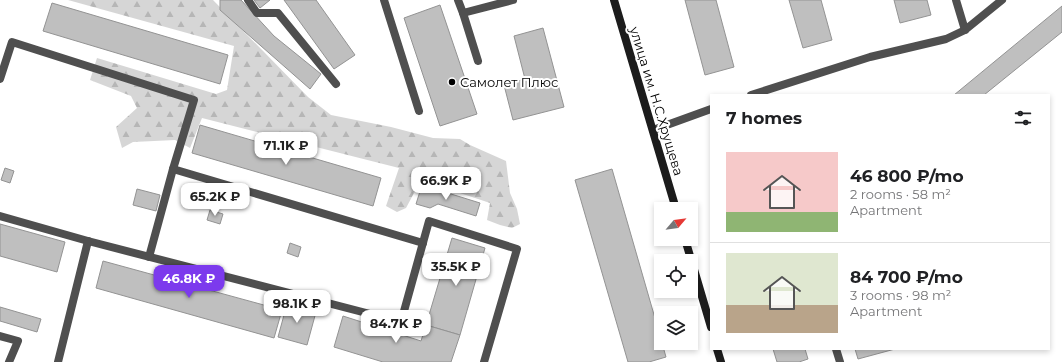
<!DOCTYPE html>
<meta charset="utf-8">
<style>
:root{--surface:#fff;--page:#f6f6f6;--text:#202124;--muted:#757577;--line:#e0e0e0;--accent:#7c3aed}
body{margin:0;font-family:Montserrat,sans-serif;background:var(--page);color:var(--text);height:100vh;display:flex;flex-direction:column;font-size:15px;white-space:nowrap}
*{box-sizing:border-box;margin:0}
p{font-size:13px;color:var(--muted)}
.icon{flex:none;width:22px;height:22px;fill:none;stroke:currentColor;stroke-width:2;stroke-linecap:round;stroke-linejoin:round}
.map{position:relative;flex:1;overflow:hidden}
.details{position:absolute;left:710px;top:94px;width:340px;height:256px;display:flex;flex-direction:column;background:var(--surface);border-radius:0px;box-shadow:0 2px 6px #0003}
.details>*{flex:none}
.needle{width:26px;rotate:61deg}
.controls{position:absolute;left:654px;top:202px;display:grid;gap:8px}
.controls a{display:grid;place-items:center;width:44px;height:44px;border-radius:0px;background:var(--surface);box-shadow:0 2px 6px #0003;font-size:20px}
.price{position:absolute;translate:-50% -34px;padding:0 9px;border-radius:8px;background:#fff;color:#222;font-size:13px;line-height:26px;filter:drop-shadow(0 1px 2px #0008)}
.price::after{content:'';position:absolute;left:50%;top:24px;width:12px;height:9px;margin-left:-6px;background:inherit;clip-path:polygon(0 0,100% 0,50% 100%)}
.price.current{background:var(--accent);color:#fff}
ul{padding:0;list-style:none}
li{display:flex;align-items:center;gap:12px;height:100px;padding:0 16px}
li+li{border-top:1px solid var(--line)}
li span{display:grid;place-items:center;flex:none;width:112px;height:80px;border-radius:0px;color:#555}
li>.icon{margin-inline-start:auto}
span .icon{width:48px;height:48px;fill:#fffc;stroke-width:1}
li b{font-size:17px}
h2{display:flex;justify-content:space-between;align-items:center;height:48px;padding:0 16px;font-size:17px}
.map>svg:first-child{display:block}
.forest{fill:url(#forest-firs)}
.building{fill:#bfbfbf;stroke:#939393}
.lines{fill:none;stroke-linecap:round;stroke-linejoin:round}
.lane{stroke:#4f4f4f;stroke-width:8}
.street{stroke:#4f4f4f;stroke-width:8}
.secondary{stroke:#1c1c1c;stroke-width:8}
.poi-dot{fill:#000;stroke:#fff;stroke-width:1.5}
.labels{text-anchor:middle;stroke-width:4;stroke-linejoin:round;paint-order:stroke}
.poi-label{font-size:13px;fill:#000;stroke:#fff;text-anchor:start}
.street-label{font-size:13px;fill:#000;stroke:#fff}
</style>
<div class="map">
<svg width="1062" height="362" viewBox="0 0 1062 362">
<defs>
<pattern id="forest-firs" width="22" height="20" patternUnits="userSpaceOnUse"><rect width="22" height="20" fill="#d6d6d6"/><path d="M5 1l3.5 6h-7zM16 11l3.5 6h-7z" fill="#b6b6b6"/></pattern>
</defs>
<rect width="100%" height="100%" fill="#fff"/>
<path class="forest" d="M68,0H213L308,97L331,115L391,127L433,138L460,139L470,145L506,161L510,193L517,209L520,224L512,228L500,225L487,220L490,203L421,180L406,208L397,212L386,206L399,168L202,118L190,148L175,140L133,142L122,148L116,127L137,108L131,96L90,80L97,58L216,94L227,90L234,46Z"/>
<g class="building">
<path d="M220,0H241L274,36L321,74L310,89L220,10Z"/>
<path d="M254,0H270L260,8Z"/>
<path d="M284,0H316L355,55L334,69Z"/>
<path d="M685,0H716L734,67L705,75Z"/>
<path d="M789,0H821L832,40L803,48Z"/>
<path d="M894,0H927L931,15L900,23Z"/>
<path d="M52,3L228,55L220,84L43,31Z"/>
<path d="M440,5L477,114L440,126L404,18Z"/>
<path d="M1062,6V32L984,95H954Z"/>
<path d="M543,28L564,107L513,120L504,85L525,79L514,36Z"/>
<path d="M200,125L381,178L373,206L192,153Z"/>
<path d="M5,168L14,171L10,183L1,180Z"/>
<path d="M612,169L661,339V343H662L666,357L649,362H628L575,180Z"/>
<path d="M422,185L480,203L476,216L438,204L430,208L416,204Z"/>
<path d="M137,189L160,195L156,211L133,205Z"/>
<path d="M210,210L223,214L220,224L207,220Z"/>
<path d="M0,224L65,242L57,272L0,256Z"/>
<path d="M452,238L485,248L460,335L426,325Z"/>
<path d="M290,243L301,247L298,257L287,253Z"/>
<path d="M103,261L282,310L274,338L96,288Z"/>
<path d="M287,304L316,312L307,345L278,337Z"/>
<path d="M0,307L41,319L37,332L0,321Z"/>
<path d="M343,316L421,341L426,325L460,335L451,362H383L334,347Z"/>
<path d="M773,349H805L808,359L799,362H777Z"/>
<path d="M855,349H895L858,359Z"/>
</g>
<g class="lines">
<g class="lane">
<path d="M248,0L257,13H278L336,84"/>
<path d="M384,0L419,111"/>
<path d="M458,0L463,13"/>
<path d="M956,0L965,30"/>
<path d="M478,61L463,13L513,0"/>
<path d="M0,79L12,42L194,100L173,169L423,243"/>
<path d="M0,216L88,241L401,322L429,221L517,249L484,362"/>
<path d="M149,257L173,169"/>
<path d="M0,336L18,341L9,362"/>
<path d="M836,349L840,362"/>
<path d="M58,362L88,241"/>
</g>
<g class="street">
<path d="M751,95L870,57L946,39L965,30L1002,0"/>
<path d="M653,130L711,109"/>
</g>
<g class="secondary">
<path d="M614,0L676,209"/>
<path d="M685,239L711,327"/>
<path d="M717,349L721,362"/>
</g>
</g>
<circle class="poi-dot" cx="452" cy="82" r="4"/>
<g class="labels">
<g class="poi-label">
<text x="460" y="87">Самолет Плюс</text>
</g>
<g class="street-label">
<text transform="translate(657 101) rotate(73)" y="5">улица им. Н.С.Хрущева</text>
</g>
</g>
</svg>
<div class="controls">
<a><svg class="needle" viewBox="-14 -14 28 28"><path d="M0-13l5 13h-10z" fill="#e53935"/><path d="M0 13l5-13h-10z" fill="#757577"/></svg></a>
<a><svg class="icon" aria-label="locate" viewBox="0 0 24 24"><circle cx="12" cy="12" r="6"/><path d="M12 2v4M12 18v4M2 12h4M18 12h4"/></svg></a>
<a><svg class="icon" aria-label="layers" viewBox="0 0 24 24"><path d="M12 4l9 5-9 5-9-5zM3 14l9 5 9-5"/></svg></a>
</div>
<b class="price" style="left:286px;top:166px">71.1K ₽</b>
<b class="price" style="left:446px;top:201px">66.9K ₽</b>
<b class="price" style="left:215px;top:217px">65.2K ₽</b>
<b class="price" style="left:456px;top:287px">35.5K ₽</b>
<b class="price current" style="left:189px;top:299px">46.8K ₽</b>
<b class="price" style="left:297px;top:324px">98.1K ₽</b>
<b class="price" style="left:396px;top:344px">84.7K ₽</b>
<section class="details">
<h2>7 homes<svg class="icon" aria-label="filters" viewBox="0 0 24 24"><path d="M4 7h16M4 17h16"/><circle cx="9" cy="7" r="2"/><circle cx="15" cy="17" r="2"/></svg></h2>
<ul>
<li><span style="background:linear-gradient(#f6c9c9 75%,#8fb573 0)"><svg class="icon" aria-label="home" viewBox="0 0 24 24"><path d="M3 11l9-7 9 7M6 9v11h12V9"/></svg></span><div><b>46 800 ₽/mo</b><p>2 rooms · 58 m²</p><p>Apartment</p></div></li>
<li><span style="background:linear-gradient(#dfe7d0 65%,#b9a48a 0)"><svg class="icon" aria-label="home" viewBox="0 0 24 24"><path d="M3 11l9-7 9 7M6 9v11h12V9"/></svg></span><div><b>84 700 ₽/mo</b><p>3 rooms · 98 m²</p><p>Apartment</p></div></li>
</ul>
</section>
</div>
